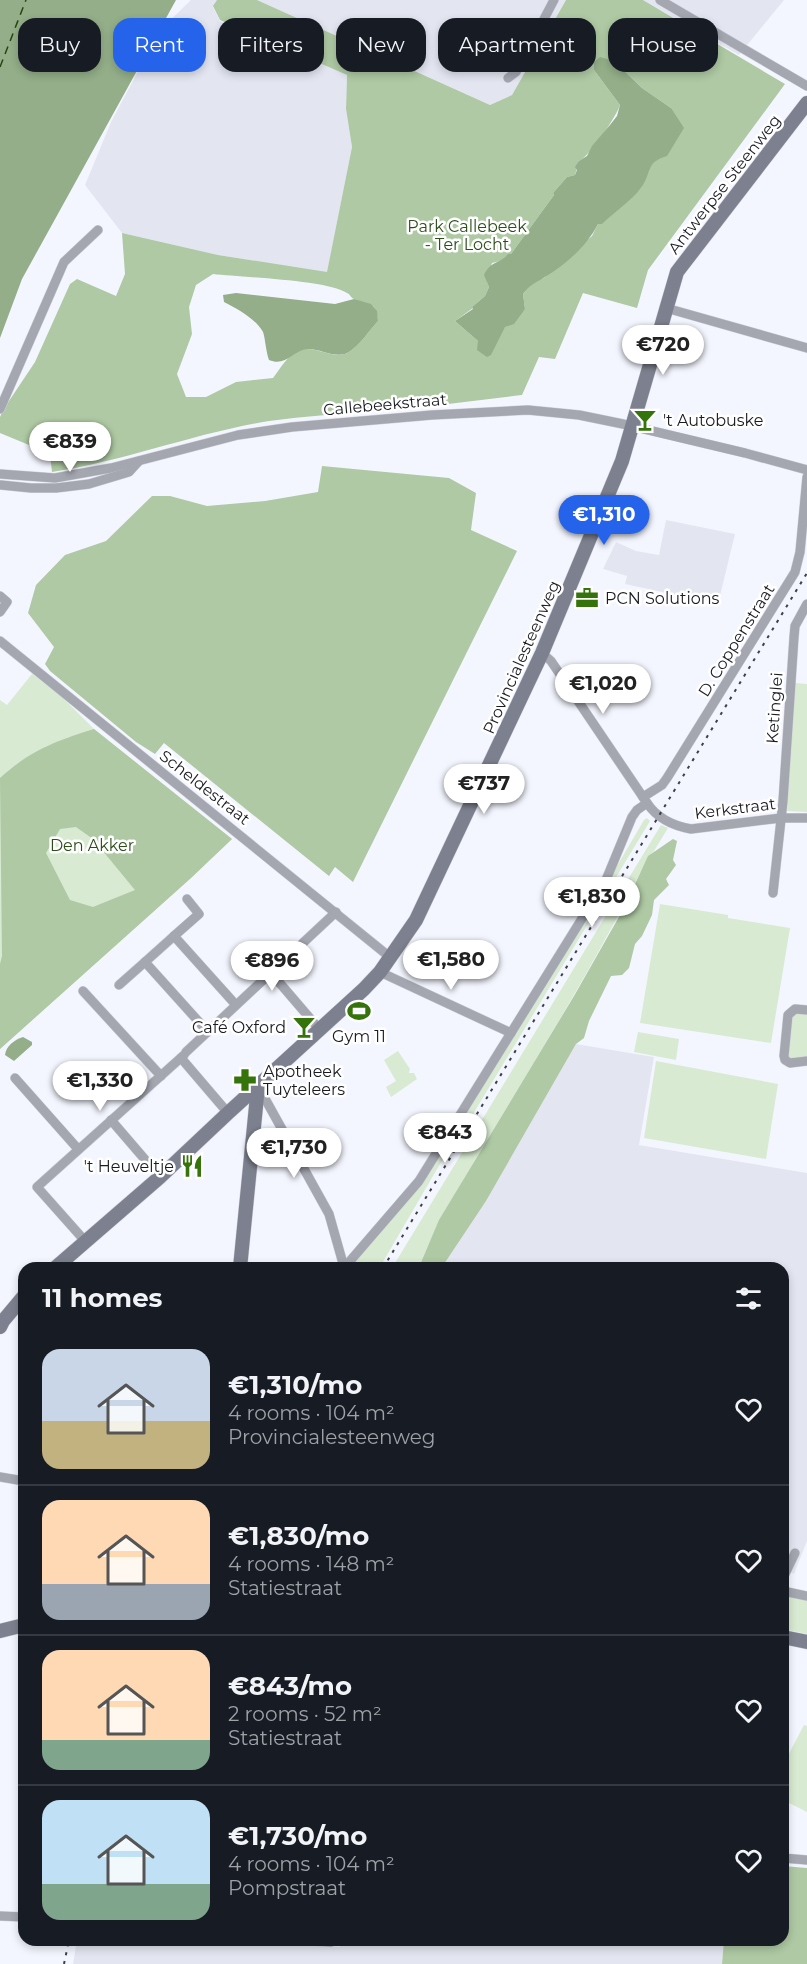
<!DOCTYPE html>
<meta charset="utf-8">
<style>
:root{--surface:#171b24;--page:#242831;--text:#f1f3f6;--muted:#9ea1a6;--line:#363941;--accent:#2563eb}
body{margin:0;font-family:Montserrat,sans-serif;background:var(--page);color:var(--text);height:100vh;display:flex;flex-direction:column;font-size:22px;white-space:nowrap}
*{box-sizing:border-box;margin:0}
p{font-size:20px;color:var(--muted)}
.icon{flex:none;width:33px;height:33px;fill:none;stroke:currentColor;stroke-width:2;stroke-linecap:round;stroke-linejoin:round}
.map{position:relative;flex:1;overflow:hidden}
.panel{position:absolute;left:18px;top:1262px;width:771px;height:684px;display:flex;flex-direction:column;background:var(--surface);border-radius:18px;box-shadow:0 3px 9px #0003}
.panel>*{flex:none}
.top-card{position:absolute;left:18px;top:18px;width:771px;height:54px;display:flex;gap:12px}
.price{position:absolute;translate:-50% -51px;padding:0 14px;border-radius:21px;background:#fff;color:#222;font-size:20px;line-height:39px;filter:drop-shadow(0 2px 3px #0008)}
.price::after{content:'';position:absolute;left:50%;top:36px;width:18px;height:14px;margin-left:-9px;background:inherit;clip-path:polygon(0 0,100% 0,50% 100%)}
.price.selected{background:var(--accent);color:#fff}
ul{padding:0;list-style:none}
li{display:flex;align-items:center;gap:18px;height:150px;padding:0 24px}
li+li{border-top:2px solid var(--line)}
li span{display:grid;place-items:center;flex:none;width:168px;height:120px;border-radius:18px;color:#555}
li>.icon{margin-inline-start:auto}
span .icon{width:72px;height:72px;fill:#fffc;stroke-width:1}
li b{font-size:26px}
h2{display:flex;justify-content:space-between;align-items:center;height:72px;padding:0 24px;font-size:26px}
.pill{padding:0 21px;border-radius:18px;background:var(--surface);box-shadow:0 3px 9px #0003;font-size:21px;line-height:54px}
.pill.selected{background:var(--accent);color:#fff}
.map>svg:first-child{display:block}
.built{fill:#e3e6f1}
.green{fill:#d8ead1}
.forest{fill:#aec9a3;fill-rule:evenodd}
.water{fill:#93ae88}
.lines{fill:none;stroke-linecap:round;stroke-linejoin:round}
.ferry{stroke:#244711;stroke-width:1.5;stroke-dasharray:8 6;stroke-linecap:butt}
.street-casing{stroke:#d1d3dc;stroke-width:10}
.secondary-casing{stroke:#d1d3dc;stroke-width:15}
.street{stroke:#a4a6b0;stroke-width:9}
.secondary{stroke:#7d808e;stroke-width:14}
.rail{stroke:#3e4047;stroke-width:2;stroke-dasharray:3 6;stroke-linecap:butt}
.labels{text-anchor:middle;stroke-width:5;stroke-linejoin:round;paint-order:stroke}
.street-label{font-size:16px;fill:#191b22;stroke:#fff}
.park-label{font-size:16px;fill:#2c4f1a;stroke:#fff}
.poi-label{font-size:16px;fill:#191b22;stroke:#fff;text-anchor:start}
</style>
<div class="map">
<svg width="807" height="1964" viewBox="0 0 807 1964">
<rect width="100%" height="100%" fill="#f4f6ff"/>
<g class="built">
<path d="M191,0H217L213,7L220,21L347,75L346,109L352,147L327,273L218,255L122,233L85,185L111,122L160,30Z"/>
<path d="M257,0H566L512,95L490,105Z"/>
<path d="M643,0H784L739,55Z"/>
<path d="M666,520L735,534L718,604L625,584L627,576L603,569L616,542L636,551L659,555Z"/>
<path d="M576,1044L654,1057L639,1145L807,1173V1541L794,1574L783,1569V1558L787,1549L783,1547V1268H442L441,1265L486,1201Z"/>
<path d="M77,1940H261L340,1947L342,1940H724L722,1964H73Z"/>
</g>
<g class="green">
<path d="M32,674L62,697L94,729L232,839L191,878L0,1049V700L7,705Z"/>
<path d="M795,683L807,684V812L787,811Z"/>
<path d="M647,818L650,821L464,1129L440,1164L380,1267L348,1268L419,1184L607,883L644,820Z"/>
<path d="M661,825L668,828L654,851L648,857C606,943 557,1025 507,1107C476,1160 442,1210 419,1267L392,1268Z"/>
<path d="M660,904L728,915V918L790,928L771,1043L640,1023Z"/>
<path d="M807,1010V1061L790,1063L784,1050L788,1015Z"/>
<path d="M638,1032L679,1039L676,1060L634,1052Z"/>
<path d="M398,1051L410,1069L409,1073H414L417,1079L391,1097L386,1087L396,1081L384,1060Z"/>
<path d="M656,1061L778,1084L766,1159L644,1138Z"/>
<path d="M783,1595L807,1598V1634L783,1629Z"/>
<path d="M804,1725L807,1726V1812L783,1800V1765Z"/>
</g>
<g class="forest">
<path d="M217,0H257L490,105L512,95L566,0H643L785,84L648,270L637,308L583,293L555,359L539,357L522,395C474,401 426,407 377,411C341,414 305,416 269,421C195,433 125,461 52,472L50,454L32,451L29,445L0,433V417L3,410L35,362L70,284L77,279L116,296L125,274L122,233L218,255L327,272L352,147L346,109L347,75L220,20L213,6ZM614,61L642,88L671,108L657,159L649,167L641,188L598,224L592,236L544,278L534,281L523,294L525,309L505,327L478,341L455,321L473,308L472,307L485,296L489,287L487,282L492,263L504,260L508,255L511,254L554,195L553,193L567,177L575,175L579,161C590,156 616,117 620,105L594,70ZM213,274C240,277 328,280 347,293C350,294 351,298 354,299C368,307 376,299 378,321C369,331 360,345 349,352C334,362 315,343 298,351C287,356 280,369 273,378L236,382L206,397H186L177,374L192,334L189,307L196,285Z"/>
<path d="M322,466L449,478L476,493L471,530L517,551L353,882L335,867L329,876L164,743L155,754L136,742L50,671L45,664L54,647L28,613L36,585L65,555L106,541L152,496H170L207,506L265,501L318,492Z"/>
<path d="M94,729L232,839L191,878L0,1049V964L2,956L0,778C31,750 56,741 94,729ZM76,827L93,839L135,890L93,907L70,900L46,853L60,829Z"/>
<path d="M673,839L677,841L673,860L676,865L666,879L669,885L654,900L652,915L642,936L635,944L629,968L622,975L611,976L589,1021L584,1038L576,1044L486,1201L442,1267H419L439,1220L574,996L624,908L648,856Z"/>
<path d="M783,1866L807,1868V1964H722L724,1940H783Z"/>
</g>
<g class="water">
<path d="M0,0H176L22,279L0,338Z"/>
<path d="M600,57L614,61L642,88L671,108L684,128L667,156C645,162 652,173 641,188C632,200 613,213 602,224H598C587,246 566,264 545,277C534,284 532,283 523,294L525,309L514,324L505,327L491,355L487,357L477,350L478,341L455,321L473,309L472,307L485,296L489,287L484,275C491,260 499,265 508,254H511L554,195L553,193L567,177L575,175L577,170L575,167L579,161L587,156L592,146L610,125L617,116L620,105L594,70V62Z"/>
<path d="M236,293L335,304L354,299L371,304L377,311L378,321C369,331 360,345 349,352C337,360 320,348 307,349C292,351 286,367 269,360C266,352 265,337 263,332C255,318 237,309 224,302L223,295Z"/>
<path d="M23,1037L32,1042V1045L14,1061L5,1055C6,1046 14,1040 23,1037Z"/>
</g>
<g class="lines">
<path class="ferry" d="M0,67L26,0"/>
<g class="street-casing">
<g id="street">
<path d="M660,0L807,86"/>
<path d="M508,78L516,72L554,0"/>
<path d="M666,308L807,348"/>
<path d="M0,409L64,262L98,230"/>
<path d="M0,474L55,478L111,468L238,435L292,427L432,415L528,410L579,415L623,424L745,453L807,470"/>
<path d="M1,485L31,488H56L89,484L129,472L139,461"/>
<path d="M0,596L7,602L0,612"/>
<path d="M0,641L391,958"/>
<path d="M542,653L551,661L647,803C657,818 674,826 691,829L781,818H807"/>
<path d="M643,797L662,785L667,778L795,572L800,552L807,477"/>
<path d="M773,893L783,801L794,637L795,626L807,604"/>
<path d="M174,936L199,914L187,899"/>
<path d="M380,972L511,1033"/>
<path d="M272,974L320,1030"/>
<path d="M119,985L145,962"/>
<path d="M83,991L161,1076"/>
<path d="M807,1010L795,1009L788,1015L784,1056L785,1060L790,1063L807,1061"/>
<path d="M208,1032L145,962L174,936L236,1005"/>
<path d="M186,1052L336,912"/>
<path d="M181,1058L228,1113"/>
<path d="M15,1078L78,1149"/>
<path d="M258,1086L329,1214L344,1267"/>
<path d="M111,1120L160,1177"/>
<path d="M85,1241L37,1187L184,1055"/>
<path d="M344,1268L419,1181L606,880L632,817L637,810L647,803"/>
<path d="M0,1477L24,1481"/>
<path d="M783,1578L795,1553"/>
<path d="M783,1591L807,1596"/>
<path d="M783,1858L807,1860"/>
<path d="M0,1916L24,1917"/>
<path d="M297,1940L331,1942L333,1940"/>
</g>
</g>
<g class="secondary-casing">
<g id="secondary">
<path d="M55,1268L160,1177L228,1113L364,989L380,972L416,920L542,653L622,461L677,272L807,103"/>
<path d="M240,1268L258,1086"/>
<path d="M0,1327L3,1321L24,1296"/>
<path d="M0,1631L24,1625"/>
<path d="M783,1637L807,1642"/>
</g>
</g>
<use href="#street" class="street"/>
<use href="#secondary" class="secondary"/>
<g class="rail">
<path d="M383,1268L807,573"/>
<path d="M64,1964L69,1940"/>
</g>
</g>
<defs>
<g id="bar-bare" transform="scale(1.8)"><path d="M-6-5H6L.8 .8V4.5H3.5V6h-7V4.5H-.8V.8Z" fill="#35730b" stroke="#fff" stroke-width="2.5" paint-order="stroke"/></g>
<g id="office-bare" transform="scale(1.8)"><path d="M-6-3h4V-5.5h4V-3h4V5H-6ZM-1-4.5V-3h2v-1.5ZM-6 0V1H6V0Z" fill="#35730b" stroke="#fff" stroke-width="2.5" paint-order="stroke"/></g>
<g id="stadium-bare" transform="scale(1.8)"><path d="M0-5a6.5 5 0 1 0 0 10a6.5 5 0 1 0 0-10ZM-3.5-1.8h7v3.6h-7Z" fill="#35730b" stroke="#fff" stroke-width="2.5" paint-order="stroke"/></g>
<g id="pharmacy-bare" transform="scale(1.8)"><path d="M-2-6h4v4h4v4h-4v4h-4v-4h-4v-4h4Z" fill="#35730b" stroke="#fff" stroke-width="2.5" paint-order="stroke"/></g>
<g id="restaurant-bare" transform="scale(1.8)"><path d="M-5-6h1v4h1v-4h1v4h1v-4h1v5L-1.5 .5V6h-2V.5L-5-1ZM5-6V6H3V1.5H1.5Q1.5-4 5-6Z" fill="#35730b" stroke="#fff" stroke-width="2.5" paint-order="stroke"/></g>
</defs>
<g fill-rule="evenodd">
<use href="#bar-bare" x="645" y="420"/>
<use href="#office-bare" x="587" y="598"/>
<use href="#stadium-bare" x="359" y="1011"/>
<use href="#bar-bare" x="304" y="1027"/>
<use href="#pharmacy-bare" x="245" y="1080"/>
<use href="#restaurant-bare" x="192" y="1166"/>
</g>
<g class="labels">
<g class="street-label">
<text transform="translate(724 184) rotate(-52)" y="6">Antwerpse Steenweg</text>
<text transform="translate(385 404) rotate(-5)" y="6">Callebeekstraat</text>
<text transform="translate(736 640) rotate(-58)" y="6">D. Coppenstraat</text>
<text transform="translate(521 657) rotate(-66)" y="6">Provincialesteenweg</text>
<text transform="translate(774 708) rotate(-86)" y="6">Ketinglei</text>
<text transform="translate(205 787) rotate(38)" y="6">Scheldestraat</text>
<text transform="translate(735 808) rotate(-7)" y="6">Kerkstraat</text>
</g>
<g class="park-label">
<text x="467" y="232">Park Callebeek<tspan x="467" dy="18">- Ter Locht</tspan></text>
<text x="92" y="851">Den Akker</text>
</g>
<g class="poi-label">
<text x="663" y="426">'t Autobuske</text>
<text x="605" y="604">PCN Solutions</text>
<text x="286" y="1033" text-anchor="end">Café Oxford</text>
<text x="359" y="1042" text-anchor="middle">Gym 11</text>
<text x="263" y="1077">Apotheek<tspan x="263" dy="18">Tuyteleers</tspan></text>
<text x="174" y="1172" text-anchor="end">'t Heuveltje</text>
</g>
</g>
</svg>
<b class="price" style="left:663px;top:376px">€720</b>
<b class="price" style="left:70px;top:473px">€839</b>
<b class="price selected" style="left:604px;top:546px">€1,310</b>
<b class="price" style="left:603px;top:715px">€1,020</b>
<b class="price" style="left:484px;top:815px">€737</b>
<b class="price" style="left:592px;top:928px">€1,830</b>
<b class="price" style="left:451px;top:991px">€1,580</b>
<b class="price" style="left:272px;top:992px">€896</b>
<b class="price" style="left:100px;top:1112px">€1,330</b>
<b class="price" style="left:445px;top:1164px">€843</b>
<b class="price" style="left:294px;top:1179px">€1,730</b>
<div class="top-card">
<a class="pill">Buy</a>
<a class="pill selected">Rent</a>
<a class="pill">Filters</a>
<a class="pill">New</a>
<a class="pill">Apartment</a>
<a class="pill">House</a>
</div>
<section class="panel">
<h2>11 homes<svg class="icon" aria-label="filters" viewBox="0 0 24 24"><path d="M4 7h16M4 17h16"/><circle cx="9" cy="7" r="2"/><circle cx="15" cy="17" r="2"/></svg></h2>
<ul>
<li><span style="background:linear-gradient(#c9d6e8 60%,#c2b280 0)"><svg class="icon" aria-label="home" viewBox="0 0 24 24"><path d="M3 11l9-7 9 7M6 9v11h12V9"/></svg></span><div><b>€1,310/mo</b><p>4 rooms · 104 m²</p><p>Provincialesteenweg</p></div><svg class="icon" aria-label="heart" viewBox="0 0 24 24"><path d="M12 20l-8-8c-3-5 5-10 8-4 3-6 11-1 8 4z"/></svg></li>
<li><span style="background:linear-gradient(#ffd9b3 70%,#9aa5b1 0)"><svg class="icon" aria-label="home" viewBox="0 0 24 24"><path d="M3 11l9-7 9 7M6 9v11h12V9"/></svg></span><div><b>€1,830/mo</b><p>4 rooms · 148 m²</p><p>Statiestraat</p></div><svg class="icon" aria-label="heart" viewBox="0 0 24 24"><path d="M12 20l-8-8c-3-5 5-10 8-4 3-6 11-1 8 4z"/></svg></li>
<li><span style="background:linear-gradient(#ffd9b3 75%,#7fa58c 0)"><svg class="icon" aria-label="home" viewBox="0 0 24 24"><path d="M3 11l9-7 9 7M6 9v11h12V9"/></svg></span><div><b>€843/mo</b><p>2 rooms · 52 m²</p><p>Statiestraat</p></div><svg class="icon" aria-label="heart" viewBox="0 0 24 24"><path d="M12 20l-8-8c-3-5 5-10 8-4 3-6 11-1 8 4z"/></svg></li>
<li><span style="background:linear-gradient(#bfe0f5 70%,#7fa58c 0)"><svg class="icon" aria-label="home" viewBox="0 0 24 24"><path d="M3 11l9-7 9 7M6 9v11h12V9"/></svg></span><div><b>€1,730/mo</b><p>4 rooms · 104 m²</p><p>Pompstraat</p></div><svg class="icon" aria-label="heart" viewBox="0 0 24 24"><path d="M12 20l-8-8c-3-5 5-10 8-4 3-6 11-1 8 4z"/></svg></li>
</ul>
</section>
</div>
